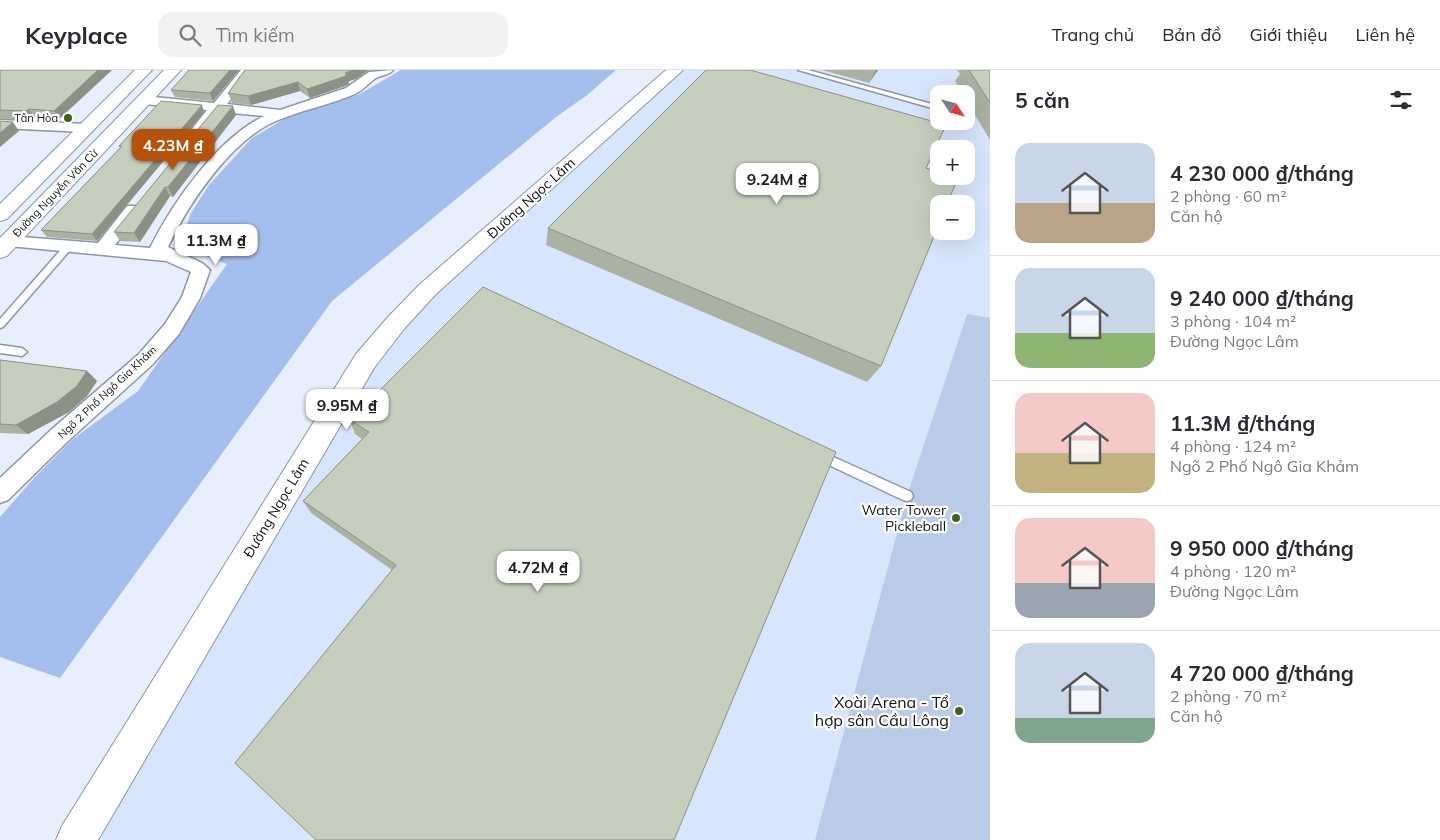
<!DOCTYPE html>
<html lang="vi">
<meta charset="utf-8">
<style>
:root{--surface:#fff;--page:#f2f2f3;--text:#2b2b33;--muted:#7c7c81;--line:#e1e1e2;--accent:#b45309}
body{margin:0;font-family:Mulish,sans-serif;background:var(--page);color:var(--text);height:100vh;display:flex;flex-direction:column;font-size:19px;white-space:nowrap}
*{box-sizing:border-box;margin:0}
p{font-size:16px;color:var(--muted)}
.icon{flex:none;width:28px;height:28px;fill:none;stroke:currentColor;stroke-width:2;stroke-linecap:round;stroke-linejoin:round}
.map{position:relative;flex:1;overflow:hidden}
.sheet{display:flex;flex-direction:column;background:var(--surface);width:450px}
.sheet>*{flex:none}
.needle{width:32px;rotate:126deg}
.controls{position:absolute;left:930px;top:15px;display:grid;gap:10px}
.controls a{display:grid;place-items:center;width:45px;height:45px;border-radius:10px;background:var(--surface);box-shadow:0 5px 20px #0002;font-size:25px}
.price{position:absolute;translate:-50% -42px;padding:0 11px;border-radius:10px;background:#fff;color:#222;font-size:16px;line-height:32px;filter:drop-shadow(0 1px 2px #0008)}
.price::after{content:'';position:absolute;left:50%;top:30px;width:15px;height:11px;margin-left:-8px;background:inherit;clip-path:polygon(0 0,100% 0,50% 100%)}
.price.on{background:var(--accent);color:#fff}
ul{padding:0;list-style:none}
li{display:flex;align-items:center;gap:15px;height:125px;padding:0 25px}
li+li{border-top:1px solid var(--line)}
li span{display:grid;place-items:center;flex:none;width:140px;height:100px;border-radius:15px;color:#555}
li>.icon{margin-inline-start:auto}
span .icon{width:60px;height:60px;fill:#fffc;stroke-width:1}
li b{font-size:21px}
h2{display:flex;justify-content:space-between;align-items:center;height:60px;padding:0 25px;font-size:21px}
header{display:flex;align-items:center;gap:30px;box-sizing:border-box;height:70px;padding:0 25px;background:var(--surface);border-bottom:1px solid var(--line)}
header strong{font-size:24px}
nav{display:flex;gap:28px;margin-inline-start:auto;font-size:18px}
.search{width:350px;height:45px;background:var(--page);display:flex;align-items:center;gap:12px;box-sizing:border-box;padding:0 18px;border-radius:15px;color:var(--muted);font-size:19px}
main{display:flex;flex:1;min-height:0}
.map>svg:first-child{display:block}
.built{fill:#d8e6fd;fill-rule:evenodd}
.green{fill:#bacbe8}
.water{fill:#a4beed}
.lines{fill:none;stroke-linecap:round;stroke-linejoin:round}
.lane-casing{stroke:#8d96a5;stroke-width:3}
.street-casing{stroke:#8d96a5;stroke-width:3}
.secondary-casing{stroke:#8d96a5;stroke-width:2}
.primary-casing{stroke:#8d96a5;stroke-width:2}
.lane{fill:#fff;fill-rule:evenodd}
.street{fill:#fff;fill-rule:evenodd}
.secondary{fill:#fff;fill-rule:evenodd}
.primary{fill:#fff;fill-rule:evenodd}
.wall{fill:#aab2a3}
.shaded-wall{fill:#8b9185}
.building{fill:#c6cfbe;stroke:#8b9185}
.poi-dot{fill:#416116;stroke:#fff;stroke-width:2}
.labels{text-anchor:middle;stroke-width:4.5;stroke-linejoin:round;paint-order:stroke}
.far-poi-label{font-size:11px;fill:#0f1217;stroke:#fff;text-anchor:end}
.far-street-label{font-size:11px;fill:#0f1217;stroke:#fff}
.street-label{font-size:14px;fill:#0f1217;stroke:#fff}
.poi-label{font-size:14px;fill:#0f1217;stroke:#fff;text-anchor:end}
.near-poi-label{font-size:16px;fill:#0f1217;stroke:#fff;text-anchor:end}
</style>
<header>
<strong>Keyplace</strong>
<div class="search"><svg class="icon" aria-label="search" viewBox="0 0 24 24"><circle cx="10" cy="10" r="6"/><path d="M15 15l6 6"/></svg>Tìm kiếm</div>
<nav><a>Trang chủ</a><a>Bản đồ</a><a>Giới thiệu</a><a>Liên hệ</a></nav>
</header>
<main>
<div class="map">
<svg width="990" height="770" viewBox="0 0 990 770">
<rect width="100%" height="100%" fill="#e7eefc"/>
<path class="built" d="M679,0H990V770H95L359,280ZM939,24H966V51H939ZM939,79H966V106H939ZM939,134H966V161H939Z"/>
<path class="green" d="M967,244L990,248V770H815L907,426Z"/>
<path class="water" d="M401,0H616L586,26L556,47L332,231L60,608L0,587V447L35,407L73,369L138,321L227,194L179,176L191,143L209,115L252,68L286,48L360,24Z"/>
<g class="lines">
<g class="lane-casing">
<g id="lane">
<path d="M798,0H808L939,36V40Z"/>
<path d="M68,174L71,175V179L3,257L0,258V249L65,175Z"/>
<path d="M0,275L22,278L27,282L22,286L0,283Z"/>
<path d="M818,380L911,422L913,426L911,430L907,431L903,430L814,388L812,385L814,382Z"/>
</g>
</g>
<g class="street-casing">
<g id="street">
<path d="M241,0H254L227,34L280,40L346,18L369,2L393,0C389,5 382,5 376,8C369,12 364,20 355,24C330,35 301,40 276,51C231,70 188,134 168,177L202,193L210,200L200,228L179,264L153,294L67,372L8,430L0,433V408L51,360L139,284L165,254L182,227L191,202L166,191L9,176L3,175L0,171L3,167L9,166L98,173L127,136H139L141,140L115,175L150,178C173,132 217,69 264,46L221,42C213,50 207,65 194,62L192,59L207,40L144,34L137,30L144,26L214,33Z"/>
<path d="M0,50L86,54L91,55L93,58L91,61L86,62L0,58Z"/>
</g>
</g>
<g class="secondary-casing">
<path id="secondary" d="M666,0H683L435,225L404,259L374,298L98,770H56L62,756L356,284L388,247L419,215Z"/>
</g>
<g class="primary-casing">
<g id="primary">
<path d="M135,0H152L7,149L0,151V134Z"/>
<path d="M164,0H181L7,186L0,188V168Z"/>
</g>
</g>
<use href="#lane" class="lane"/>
<use href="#street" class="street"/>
<use href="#secondary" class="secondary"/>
<use href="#primary" class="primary"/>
</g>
<g class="wall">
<path d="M0,0H112L59,49L34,47L32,50L0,49Z"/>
<path d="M239,0L213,31L175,27L171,20Z"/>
<path d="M245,0H369L356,9L349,11V14L345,16L310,28L300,21L251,35L232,33L228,23Z"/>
<path d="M822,0H878L869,13Z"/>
<path d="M957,0H990V70L966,30V24H963L955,11L960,4Z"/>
<path d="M204,42L97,171L47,167L41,160L120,78L119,76Z"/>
<path d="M236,45L173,127L170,126L140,172L120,171L114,162Z"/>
<path d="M548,158L881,296L867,312L546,175Z"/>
<path d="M0,290L87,301L97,311L87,326L69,342L28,364L0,363Z"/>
<path d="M350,350L836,382L392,500L311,443L303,431L362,369L355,364Z"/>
</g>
<g class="shaded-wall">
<path d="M98,0H112L59,49L54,41Z"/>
<path d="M230,0H239L213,31L210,23Z"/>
<path d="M354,0H369L356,9L349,11V14L345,16L310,28L307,19Z"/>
<path d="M876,0H878L869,13Z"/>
<path d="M298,12L300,21L251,35L248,26Z"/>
<path d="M202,35L204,42L97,171L92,164Z"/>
<path d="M233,36L236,45L173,127L168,117Z"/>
<path d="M29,39L34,47L32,50L26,41Z"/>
<path d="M13,52L19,61L0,77V63Z"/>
<path d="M165,117L170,126L140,172L134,163Z"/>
<path d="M87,301L97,311L87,326L69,342L28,364L16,355Z"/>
</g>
<g class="building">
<path d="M0,0H98L54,41L29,39L26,41L0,40Z"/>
<path d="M189,0H230L210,23L171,20Z"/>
<path d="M245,0H354L345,3L347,5L343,7L307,19L298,12L248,26L228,23Z"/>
<path d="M706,0H750L946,55L926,98L939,102V106H953L958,108L947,134H939V154L881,296L548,158Z"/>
<path d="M969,0H990V33Z"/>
<path d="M161,31L202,35L92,164L41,160L122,76H119Z"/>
<path d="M218,35L233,36L168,117H165L134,163L114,162Z"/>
<path d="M0,51L13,52L0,63Z"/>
<path d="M483,217L836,382L674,770H316L235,693L396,495L303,431L369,362L350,350Z"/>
<path d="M0,290L87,301L77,316L57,332L16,355L0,354Z"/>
</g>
<g class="poi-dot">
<circle cx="68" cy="48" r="5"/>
<circle cx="956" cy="448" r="5"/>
<circle cx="959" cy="641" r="5"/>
</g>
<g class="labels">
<g class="far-poi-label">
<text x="58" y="52">Tân Hòa</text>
</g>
<g class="far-street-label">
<text transform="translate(55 123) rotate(-46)" y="4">Đường Nguyễn Văn Cừ</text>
<text transform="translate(107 322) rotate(-43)" y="4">Ngõ 2 Phố Ngô Gia Khảm</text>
</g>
<g class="street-label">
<text transform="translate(531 128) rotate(-42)" y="5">Đường Ngọc Lâm</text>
<text transform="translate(276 438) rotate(-59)" y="5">Đường Ngọc Lâm</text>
</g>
<g class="poi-label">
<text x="946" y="445">Water Tower<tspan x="946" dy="16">Pickleball</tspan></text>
</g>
<g class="near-poi-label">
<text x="949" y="638">Xoài Arena - Tổ<tspan x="949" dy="18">hợp sân Cầu Lông</tspan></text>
</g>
</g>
</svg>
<div class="controls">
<a><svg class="needle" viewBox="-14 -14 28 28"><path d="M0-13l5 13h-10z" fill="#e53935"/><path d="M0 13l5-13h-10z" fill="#7c7c81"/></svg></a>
<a>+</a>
<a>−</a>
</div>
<b class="price on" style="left:173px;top:101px">4.23M ₫</b>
<b class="price" style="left:777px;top:135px">9.24M ₫</b>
<b class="price" style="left:216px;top:196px">11.3M ₫</b>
<b class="price" style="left:347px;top:361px">9.95M ₫</b>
<b class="price" style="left:538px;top:523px">4.72M ₫</b>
</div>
<section class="sheet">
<h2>5 căn<svg class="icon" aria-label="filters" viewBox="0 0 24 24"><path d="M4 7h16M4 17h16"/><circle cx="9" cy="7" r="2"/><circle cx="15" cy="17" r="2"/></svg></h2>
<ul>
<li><span style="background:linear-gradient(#c9d6e8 60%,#b9a48a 0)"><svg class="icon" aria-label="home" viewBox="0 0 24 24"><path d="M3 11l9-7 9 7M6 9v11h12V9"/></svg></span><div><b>4 230 000 ₫/tháng</b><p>2 phòng · 60 m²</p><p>Căn hộ</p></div></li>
<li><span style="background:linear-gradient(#c9d6e8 65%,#8fb573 0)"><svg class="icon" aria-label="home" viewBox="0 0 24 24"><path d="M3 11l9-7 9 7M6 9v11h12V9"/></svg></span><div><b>9 240 000 ₫/tháng</b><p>3 phòng · 104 m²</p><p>Đường Ngọc Lâm</p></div></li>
<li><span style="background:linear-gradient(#f6c9c9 60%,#c2b280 0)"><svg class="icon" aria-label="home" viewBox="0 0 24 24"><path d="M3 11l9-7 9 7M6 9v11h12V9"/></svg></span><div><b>11.3M ₫/tháng</b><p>4 phòng · 124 m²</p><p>Ngõ 2 Phố Ngô Gia Khảm</p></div></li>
<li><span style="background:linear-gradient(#f6c9c9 65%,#9aa5b1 0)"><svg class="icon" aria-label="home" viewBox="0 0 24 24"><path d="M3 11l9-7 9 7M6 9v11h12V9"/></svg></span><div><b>9 950 000 ₫/tháng</b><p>4 phòng · 120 m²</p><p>Đường Ngọc Lâm</p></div></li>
<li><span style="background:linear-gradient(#c9d6e8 75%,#7fa58c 0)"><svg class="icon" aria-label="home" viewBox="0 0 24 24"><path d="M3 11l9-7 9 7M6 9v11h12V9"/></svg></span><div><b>4 720 000 ₫/tháng</b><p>2 phòng · 70 m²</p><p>Căn hộ</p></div></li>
</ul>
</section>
</main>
